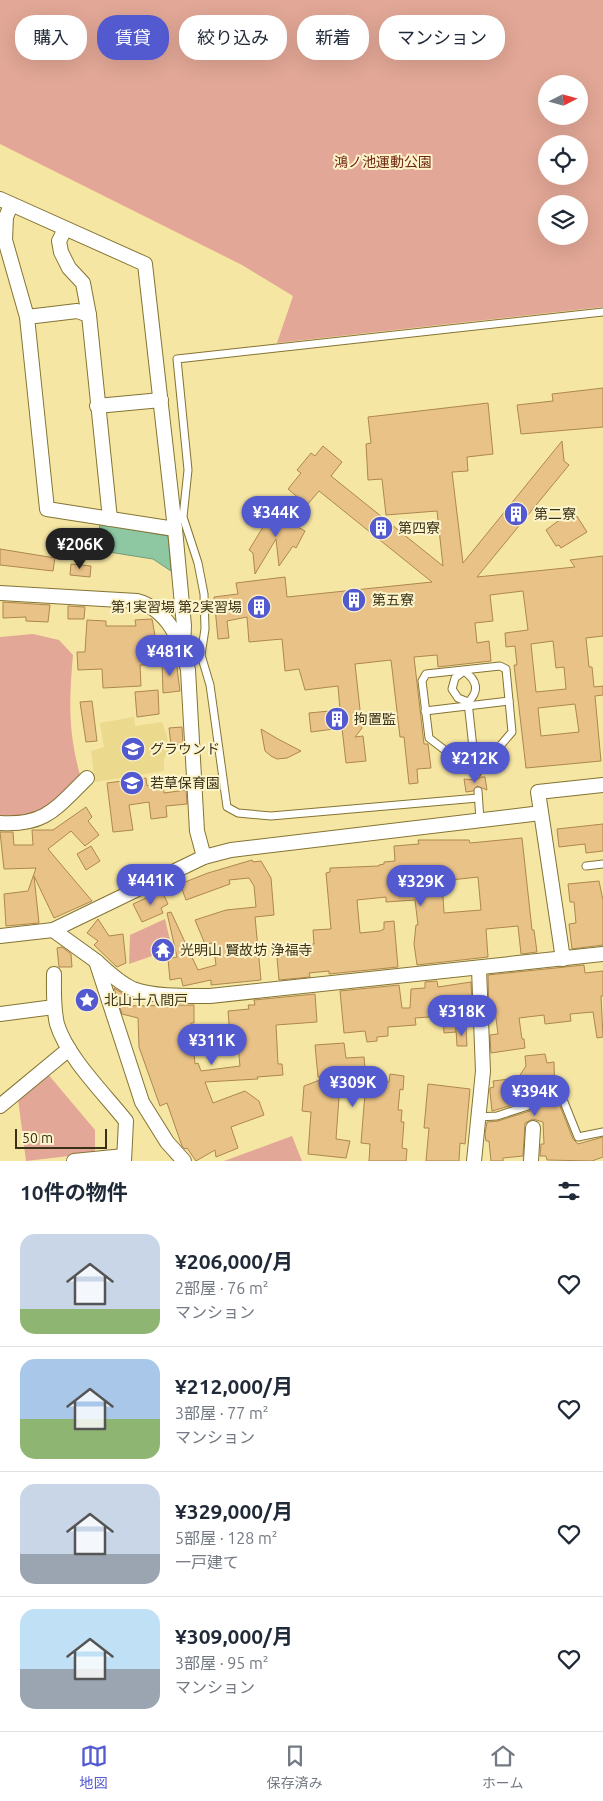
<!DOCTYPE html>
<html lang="ja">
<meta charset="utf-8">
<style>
:root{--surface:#fff;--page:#f6f6f7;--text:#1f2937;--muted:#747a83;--line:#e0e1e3;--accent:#5359cf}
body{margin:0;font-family:Ubuntu,"Noto Sans JP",sans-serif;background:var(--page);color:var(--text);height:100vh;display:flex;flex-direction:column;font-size:19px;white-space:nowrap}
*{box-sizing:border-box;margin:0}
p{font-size:16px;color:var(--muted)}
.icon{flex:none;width:28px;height:28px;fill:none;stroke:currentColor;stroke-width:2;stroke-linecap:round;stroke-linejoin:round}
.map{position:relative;height:1161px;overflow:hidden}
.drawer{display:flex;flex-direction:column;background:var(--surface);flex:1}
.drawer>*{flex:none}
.guide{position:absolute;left:15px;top:15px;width:574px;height:45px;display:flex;gap:10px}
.needle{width:32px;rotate:84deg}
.buttons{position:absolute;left:538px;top:75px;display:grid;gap:10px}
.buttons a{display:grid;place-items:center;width:50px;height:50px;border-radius:50%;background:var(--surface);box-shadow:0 5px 20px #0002;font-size:25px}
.scale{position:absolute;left:15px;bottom:12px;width:92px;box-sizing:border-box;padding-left:5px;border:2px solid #383116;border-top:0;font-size:14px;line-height:18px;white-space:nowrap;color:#383116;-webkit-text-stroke:4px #fdf4cc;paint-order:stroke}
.price{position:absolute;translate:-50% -42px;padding:0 11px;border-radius:18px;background:var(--accent);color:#fff;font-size:16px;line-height:32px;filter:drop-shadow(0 1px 2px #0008)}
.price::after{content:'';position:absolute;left:50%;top:30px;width:15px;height:11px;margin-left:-8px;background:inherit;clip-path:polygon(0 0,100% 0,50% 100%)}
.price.active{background:#222;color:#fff}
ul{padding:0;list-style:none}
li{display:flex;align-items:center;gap:15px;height:125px;padding:0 20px}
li+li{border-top:1px solid var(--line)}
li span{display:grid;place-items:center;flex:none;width:140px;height:100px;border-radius:15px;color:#555}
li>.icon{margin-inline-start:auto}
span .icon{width:60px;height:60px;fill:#fffc;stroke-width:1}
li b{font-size:21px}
h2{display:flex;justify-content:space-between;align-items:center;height:60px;padding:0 20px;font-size:21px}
.chip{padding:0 18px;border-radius:20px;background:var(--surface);box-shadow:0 5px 20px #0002;font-size:18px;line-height:45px}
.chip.active{background:var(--accent);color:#fff}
.tab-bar{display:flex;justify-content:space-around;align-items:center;height:70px;border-top:1px solid var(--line);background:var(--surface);font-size:14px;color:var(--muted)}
.tab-bar a{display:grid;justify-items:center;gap:2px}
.tab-bar .active{color:var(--accent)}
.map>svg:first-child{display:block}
.built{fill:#ebd98e}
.green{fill:#e2a796;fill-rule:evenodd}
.water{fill:#8ec8a3;stroke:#749b79}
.building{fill:#e9c288;stroke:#ad874f;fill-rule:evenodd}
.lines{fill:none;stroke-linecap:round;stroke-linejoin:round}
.lane-casing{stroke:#847433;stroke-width:9}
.street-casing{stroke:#847433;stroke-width:16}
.lane{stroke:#fff;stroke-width:7}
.street{stroke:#fff;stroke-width:14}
.labels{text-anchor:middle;stroke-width:4;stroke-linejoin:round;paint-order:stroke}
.park-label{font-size:14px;fill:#712711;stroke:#fdf4cc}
.poi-label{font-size:14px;fill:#383116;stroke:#fdf4cc;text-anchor:start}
</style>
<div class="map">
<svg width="603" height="1161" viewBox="0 0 603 1161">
<rect width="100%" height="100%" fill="#f6e6a3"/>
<path class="built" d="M134,717L135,726L162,722L167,736L169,752L164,758V771L95,782L91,751L104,747L100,723Z"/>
<g class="green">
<path d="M0,0H603V307L277,343L293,296L242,265L0,144ZM546,84H579V116H546ZM546,144H579V176H546ZM546,204H579V236H546Z"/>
<path d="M33,634L59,640L73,655C69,700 68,731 80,775L47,808L34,815L0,819V637Z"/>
<path d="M165,919L172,949L129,964L130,935Z"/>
<path d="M47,1073L95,1130V1153L26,1161L18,1099Z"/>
<path d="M292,1136L302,1161H224Z"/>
</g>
<path class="water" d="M100,524L168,536L171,571L153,559L96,550Z"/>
<g class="building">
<path d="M603,388V427L521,434L517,405L553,401L552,394Z"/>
<path d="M488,403L493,454L467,457L468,471L452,472L463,563L562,441L564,461L569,465L477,577L575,567L570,560L603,556V636L586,638L589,667H592L594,687L603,686V695L595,696L601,761L526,768L514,665H517L515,646L506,647L505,633L528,630L523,591L490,595L493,621L475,623L477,643L489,641L491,661L438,667L437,655L414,657L424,744H428L431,768L417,769L418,783L409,784L404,737H400L391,660L355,664L362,728L355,737L363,736L366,761L346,763L342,728L311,732L309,713L340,710L338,686L305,690L299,669L285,671L282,639L249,642L247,617L227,621L229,638L218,639L214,597L238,594L236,583L285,577L287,597L432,582L319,491L307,505L288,489L301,473L297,470L311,453L315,456L323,446L342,462L331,476L443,566L437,511L386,515L382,479L368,480L366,444L371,443L368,417ZM553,641L556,668L564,667L566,689L536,692L531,644ZM575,704L579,732L541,736L538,708Z"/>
<path d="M274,509L289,518L287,521L305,531L296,548L293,546L279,566L276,539L255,574L253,553L249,550Z"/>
<path d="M573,510L587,532L561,548L559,545L556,546L546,530Z"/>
<path d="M0,549L55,558L53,571L0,565Z"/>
<path d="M71,564L91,566L90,577L70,575Z"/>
<path d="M3,602L50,605L48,622L26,621V617L3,618Z"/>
<path d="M68,606L85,607L84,619H68Z"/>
<path d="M152,619L156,641L147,642L149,665H140L141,686L103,688L102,669L78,670L77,652H85L87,620L106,621V626H136L135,620Z"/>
<path d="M162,660H176L180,691L163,693Z"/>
<path d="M158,690L159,714L137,717L135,692Z"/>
<path d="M92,701L97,741L86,742L80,702Z"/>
<path d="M182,727L183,744L171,745L169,728Z"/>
<path d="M261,729L278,739L301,751L287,758L277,759L271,756L265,751Z"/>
<path d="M481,777H485L487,790L477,786L473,791L466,792L464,779L476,780Z"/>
<path d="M146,778L147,786L163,784L164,793L186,790L187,804L166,806L167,817L151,819L149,802L129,805L133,830L113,832L107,783Z"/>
<path d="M86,807L92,817L88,821L99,835L85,846L71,831L48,849L92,901L54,918L34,876L39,923L6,926L4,894L28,891L36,868L4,869L0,832H13L14,845H33L32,830H53Z"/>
<path d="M603,824V851L586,853L585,844L559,847L557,829Z"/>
<path d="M522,838L532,930H534L537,952L521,954L518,926L486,929L488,957L417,965L414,944L416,925H418L415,900L386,902V897L357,900L360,933L380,931L384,929V922L394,921L398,967L329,974V971L309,973L310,977L279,980L276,947L314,944L313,930L331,929L326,873L330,872V868L379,866V865L384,864V862L395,861L394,846L419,844L418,840H469L470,843ZM478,877L481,910L444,913L442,881Z"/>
<path d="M91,846L100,861L86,870L77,854Z"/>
<path d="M252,860L253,862L261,861L271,878L274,915L255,917L261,980L211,985V980L183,986L181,978L170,980L168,959L177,957L167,913L171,912L198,970L216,965L213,943L205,944L195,920L226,910L256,907L254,886L249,878L229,880L230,884L186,900L180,884L208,873Z"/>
<path d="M599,881L603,900V945L572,949L569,924L576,923L574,902H570L568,884Z"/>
<path d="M162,891L168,904L161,908L163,913L142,922L133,904Z"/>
<path d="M98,919L109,936L123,934L126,963L117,967L94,945L98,941L87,933Z"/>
<path d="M62,947L71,954L72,967H59L57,948Z"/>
<path d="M584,965L585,973L603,971V996H601L603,1037L597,1038L593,1012L570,1014L571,1021L545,1024L544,1015L519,1018L522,1039H524L525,1048L491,1053L490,1035L498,1034L495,1011L489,1012L488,975Z"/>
<path d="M437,981L438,987L471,982L472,1003L454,1005L456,1032L444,1033L443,1016L415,1018L416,1025L388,1027V1036L377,1037V1041L367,1042L365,1031L344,1033L340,991L399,985L402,1008H410L411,989L425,988V982Z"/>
<path d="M114,988L125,995L123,1006L194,1005V1023H191L195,1064L198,1063L201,1071L240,1066L237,1036H230L228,1011L249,1009L248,1005H255L254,1000L315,994L317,1022L276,1025L278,1064H282L283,1075L257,1077L258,1079L205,1082L213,1103L245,1091L259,1101L264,1115L231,1127L238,1148L216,1157L215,1150L196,1161L187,1148L185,1149L182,1146L167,1103L160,1106L139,1047L138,1018L122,1014Z"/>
<path d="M466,1028L467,1046H457L456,1029Z"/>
<path d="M344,1043L346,1058L364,1057L366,1080L389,1082L390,1074L404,1076L403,1090L400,1089L398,1110H402L401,1122H404L402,1148L407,1149L406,1161H369L370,1144L361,1143L366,1081L340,1083L336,1139L350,1141L346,1158L308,1154L311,1112L302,1111L304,1086L328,1077H318L315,1045Z"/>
<path d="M545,1054L547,1063L554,1062L555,1101L560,1106L573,1139L578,1144L603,1137V1157L592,1161L547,1160L546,1156H540L541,1144H544L543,1122L533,1119L525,1123L523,1156L503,1158V1161H491L489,1141H486L485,1134L487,1122L498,1121L533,1110L536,1106L534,1101L530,1100L492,1111L490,1092V1088L494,1087L493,1081L518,1078L526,1066L525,1056Z"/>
<path d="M428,1084L470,1089L465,1144L460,1143L459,1161H426L429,1128H424Z"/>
</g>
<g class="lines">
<g class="lane-casing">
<g id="lane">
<path d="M500,666L506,669L512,732L476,774L429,738L422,681L426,674Z"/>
<path d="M468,702L458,698L452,689L455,678L464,671C477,680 480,691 468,702L476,775"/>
<path d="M425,711L509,701"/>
<path d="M478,791L480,820"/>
<path d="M478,798L271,816L238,813L227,807L210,685L201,655L205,629L204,594L198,563L183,517L188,470L177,359L603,312"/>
<path d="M586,866L603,864"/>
<path d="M560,1100L564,1102L578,1137L603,1132"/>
<path d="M478,1117L497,1116L531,1105"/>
</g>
</g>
<g class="street-casing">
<g id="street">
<path d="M0,199L145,264L175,529L184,626L183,648"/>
<path d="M11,205L6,217L5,240L27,317L47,509L175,529"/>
<path d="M65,229L59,241L61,252L69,268L83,283L89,315"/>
<path d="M27,317L77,311L89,315L110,519"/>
<path d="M97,406L161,400"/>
<path d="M0,593L137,601C167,609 182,641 188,670L197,831L204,857"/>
<path d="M0,823C46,826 57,807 87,778"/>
<path d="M53,930L96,961L142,1102L167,1142L184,1161"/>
<path d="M0,936L53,930L204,857L231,850L541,813"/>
<path d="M563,959L538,792L603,785"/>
<path d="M96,961C107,971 119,983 133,989C153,997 188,996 210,996L603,954"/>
<path d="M54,974C54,990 53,1007 57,1024C67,1057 104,1093 126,1121L124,1161"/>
<path d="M0,1014L54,1007"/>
<path d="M0,1106L69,1049"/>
<path d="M74,1161L124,1156"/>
<path d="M474,1161L483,1071L479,969"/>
<path d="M531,1161L533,1128"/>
</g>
</g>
<use href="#lane" class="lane"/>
<use href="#street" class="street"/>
</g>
<defs>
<g id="building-disc" transform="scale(1.25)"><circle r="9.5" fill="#5359cf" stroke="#fdf4cc"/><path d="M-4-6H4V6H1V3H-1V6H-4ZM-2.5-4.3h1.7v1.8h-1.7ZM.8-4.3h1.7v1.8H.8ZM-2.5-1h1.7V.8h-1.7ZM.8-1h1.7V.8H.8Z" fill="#fff"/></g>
<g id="school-disc" transform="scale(1.25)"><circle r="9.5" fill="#5359cf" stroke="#fdf4cc"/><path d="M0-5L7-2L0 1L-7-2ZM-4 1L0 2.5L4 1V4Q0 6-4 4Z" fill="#fff"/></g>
<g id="temple-disc" transform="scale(1.25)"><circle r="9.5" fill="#5359cf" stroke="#fdf4cc"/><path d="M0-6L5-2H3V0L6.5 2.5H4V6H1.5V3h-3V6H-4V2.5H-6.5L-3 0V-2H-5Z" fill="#fff"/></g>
<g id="sight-disc" transform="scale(1.25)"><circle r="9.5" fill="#5359cf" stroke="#fdf4cc"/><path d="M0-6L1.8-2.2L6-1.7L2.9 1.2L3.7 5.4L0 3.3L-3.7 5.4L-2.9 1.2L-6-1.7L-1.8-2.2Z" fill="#fff"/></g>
</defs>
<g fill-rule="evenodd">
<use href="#building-disc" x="516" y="514"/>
<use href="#building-disc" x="381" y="528"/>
<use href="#building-disc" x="354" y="600"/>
<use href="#building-disc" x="259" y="607"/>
<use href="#building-disc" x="337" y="719"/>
<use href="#school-disc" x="133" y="749"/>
<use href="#school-disc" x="132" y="783"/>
<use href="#temple-disc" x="163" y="950"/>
<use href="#sight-disc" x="87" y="1000"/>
</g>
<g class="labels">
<g class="park-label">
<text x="383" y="167">鴻ノ池運動公園</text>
</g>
<g class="poi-label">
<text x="534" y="519">第二寮</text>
<text x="398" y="533">第四寮</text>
<text x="372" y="605">第五寮</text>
<text x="242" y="612" text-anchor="end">第1実習場 第2実習場</text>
<text x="354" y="724">拘置監</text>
<text x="150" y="754">グラウンド</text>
<text x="150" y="788">若草保育園</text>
<text x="180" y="955">光明山 賢故坊 浄福寺</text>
<text x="104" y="1005">北山十八間戸</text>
</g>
</g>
</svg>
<div class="buttons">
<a><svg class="needle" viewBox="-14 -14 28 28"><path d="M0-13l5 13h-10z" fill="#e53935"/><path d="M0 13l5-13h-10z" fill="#747a83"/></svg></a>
<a><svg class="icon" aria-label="locate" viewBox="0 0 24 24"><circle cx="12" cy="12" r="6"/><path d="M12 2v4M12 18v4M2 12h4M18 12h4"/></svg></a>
<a><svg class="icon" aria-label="layers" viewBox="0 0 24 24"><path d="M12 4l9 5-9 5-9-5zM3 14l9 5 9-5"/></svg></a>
</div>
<div class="scale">50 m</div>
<b class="price" style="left:276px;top:538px">¥344K</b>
<b class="price active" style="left:80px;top:570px">¥206K</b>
<b class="price" style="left:170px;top:677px">¥481K</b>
<b class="price" style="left:475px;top:784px">¥212K</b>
<b class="price" style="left:151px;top:906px">¥441K</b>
<b class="price" style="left:421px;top:907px">¥329K</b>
<b class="price" style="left:462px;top:1037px">¥318K</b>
<b class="price" style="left:212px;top:1066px">¥311K</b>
<b class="price" style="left:353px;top:1108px">¥309K</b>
<b class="price" style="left:535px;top:1117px">¥394K</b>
<div class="guide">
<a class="chip">購入</a>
<a class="chip active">賃貸</a>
<a class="chip">絞り込み</a>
<a class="chip">新着</a>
<a class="chip">マンション</a>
</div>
</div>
<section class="drawer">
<h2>10件の物件<svg class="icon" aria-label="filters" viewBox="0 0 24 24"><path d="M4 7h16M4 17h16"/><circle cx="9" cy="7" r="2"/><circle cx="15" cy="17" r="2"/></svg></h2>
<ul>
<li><span style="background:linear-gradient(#c9d6e8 75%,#8fb573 0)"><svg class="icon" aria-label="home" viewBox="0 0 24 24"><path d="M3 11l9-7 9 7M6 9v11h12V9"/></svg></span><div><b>¥206,000/月</b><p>2部屋 · 76 m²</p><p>マンション</p></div><svg class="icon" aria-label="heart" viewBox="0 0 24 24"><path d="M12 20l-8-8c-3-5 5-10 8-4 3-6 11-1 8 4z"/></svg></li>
<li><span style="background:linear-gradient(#a9c7e8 60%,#8fb573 0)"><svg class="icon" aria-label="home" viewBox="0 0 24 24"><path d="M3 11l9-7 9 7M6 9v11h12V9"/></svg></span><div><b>¥212,000/月</b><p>3部屋 · 77 m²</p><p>マンション</p></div><svg class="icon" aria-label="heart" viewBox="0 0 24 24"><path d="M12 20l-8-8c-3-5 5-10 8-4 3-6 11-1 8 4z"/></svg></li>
<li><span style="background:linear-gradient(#c9d6e8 70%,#9aa5b1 0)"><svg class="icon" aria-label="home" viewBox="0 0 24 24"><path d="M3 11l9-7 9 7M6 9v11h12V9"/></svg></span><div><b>¥329,000/月</b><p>5部屋 · 128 m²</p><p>一戸建て</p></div><svg class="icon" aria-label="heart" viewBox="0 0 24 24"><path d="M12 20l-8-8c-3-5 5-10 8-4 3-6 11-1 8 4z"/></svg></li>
<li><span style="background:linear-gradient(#bfe0f5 60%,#9aa5b1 0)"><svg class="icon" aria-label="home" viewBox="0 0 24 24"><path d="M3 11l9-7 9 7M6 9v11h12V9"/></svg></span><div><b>¥309,000/月</b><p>3部屋 · 95 m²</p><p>マンション</p></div><svg class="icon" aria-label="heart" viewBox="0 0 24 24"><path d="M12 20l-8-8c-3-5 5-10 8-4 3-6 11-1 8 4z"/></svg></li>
</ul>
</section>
<nav class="tab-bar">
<a class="active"><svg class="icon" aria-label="map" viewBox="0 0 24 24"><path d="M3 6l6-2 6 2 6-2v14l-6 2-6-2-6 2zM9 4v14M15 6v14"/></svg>地図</a>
<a><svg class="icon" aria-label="saved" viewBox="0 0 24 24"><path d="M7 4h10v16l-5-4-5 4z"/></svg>保存済み</a>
<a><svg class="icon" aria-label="home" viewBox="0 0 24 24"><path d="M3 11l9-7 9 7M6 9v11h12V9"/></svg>ホーム</a>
</nav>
